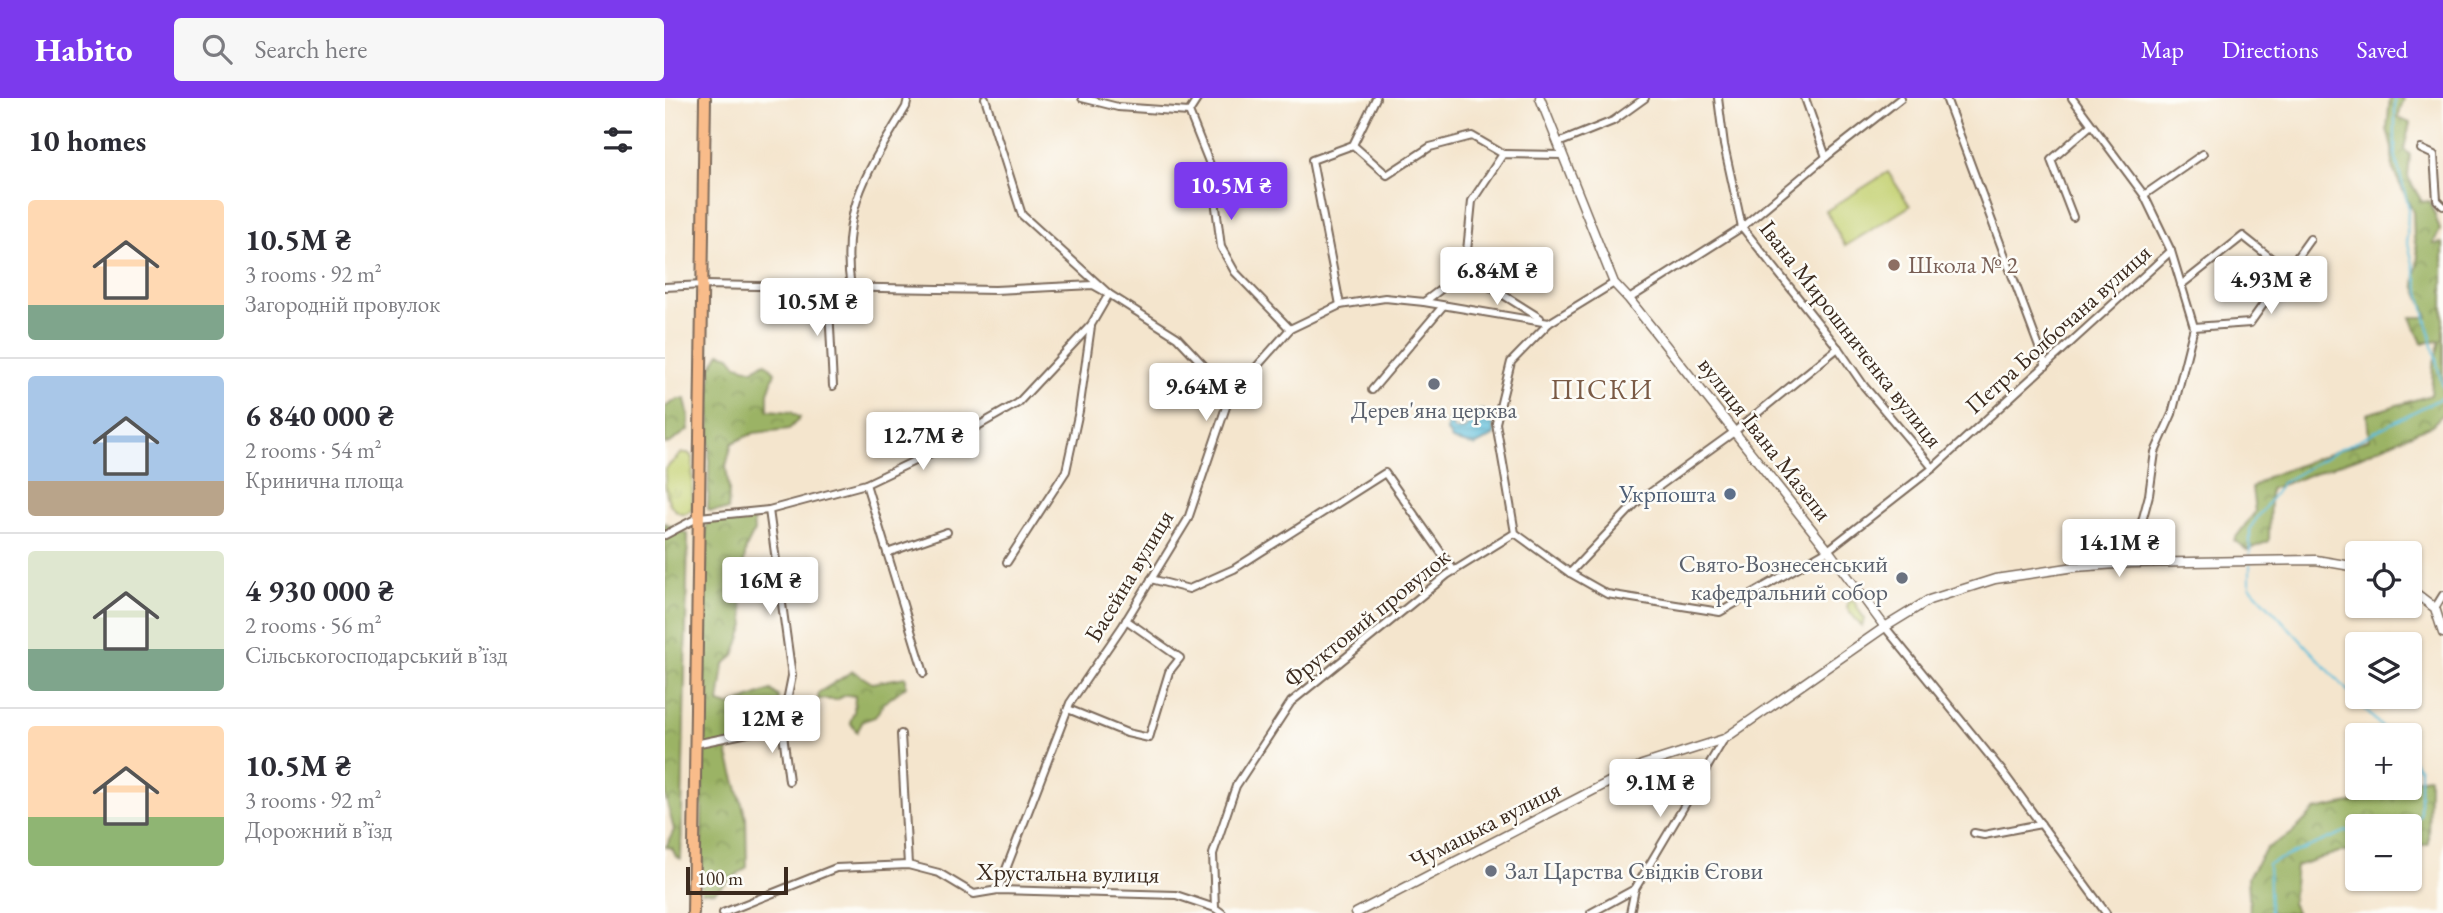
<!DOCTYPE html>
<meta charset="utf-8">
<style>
:root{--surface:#fff;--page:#f7f7f7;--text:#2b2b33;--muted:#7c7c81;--line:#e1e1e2;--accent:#7c3aed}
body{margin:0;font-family:"EB Garamond",serif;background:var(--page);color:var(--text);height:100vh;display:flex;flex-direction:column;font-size:26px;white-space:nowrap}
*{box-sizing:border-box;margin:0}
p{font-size:23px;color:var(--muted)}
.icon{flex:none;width:38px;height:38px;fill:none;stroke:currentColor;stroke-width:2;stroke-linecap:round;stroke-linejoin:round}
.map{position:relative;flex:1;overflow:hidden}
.details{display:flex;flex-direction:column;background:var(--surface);width:665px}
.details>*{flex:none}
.fabs{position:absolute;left:1680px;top:443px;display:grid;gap:14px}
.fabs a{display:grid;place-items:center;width:77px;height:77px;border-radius:7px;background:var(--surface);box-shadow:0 2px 5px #0004;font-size:35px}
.scale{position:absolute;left:21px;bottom:18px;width:102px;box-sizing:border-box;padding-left:7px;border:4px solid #3b2a1e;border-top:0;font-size:19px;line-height:24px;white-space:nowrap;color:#3b2a1e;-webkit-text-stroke:5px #fdfcf7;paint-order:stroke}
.price{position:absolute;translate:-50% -60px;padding:0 16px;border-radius:7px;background:#fff;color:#222;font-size:23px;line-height:46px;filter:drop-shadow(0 2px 4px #0008)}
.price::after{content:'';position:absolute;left:50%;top:42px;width:21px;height:16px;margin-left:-10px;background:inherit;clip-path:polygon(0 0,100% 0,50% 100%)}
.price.active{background:var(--accent);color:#fff}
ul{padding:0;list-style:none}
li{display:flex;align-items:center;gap:21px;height:175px;padding:0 28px}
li+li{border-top:2px solid var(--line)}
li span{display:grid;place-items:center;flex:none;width:196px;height:140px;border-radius:7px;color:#555}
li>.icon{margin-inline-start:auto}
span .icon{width:84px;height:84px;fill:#fffc;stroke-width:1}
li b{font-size:30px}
h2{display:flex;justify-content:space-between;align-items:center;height:84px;padding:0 28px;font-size:30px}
header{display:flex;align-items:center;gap:42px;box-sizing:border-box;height:98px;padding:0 35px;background:var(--accent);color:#fff}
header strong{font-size:33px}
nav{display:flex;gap:38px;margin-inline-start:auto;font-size:24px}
.search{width:490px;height:63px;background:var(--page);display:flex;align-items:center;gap:18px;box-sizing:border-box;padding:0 24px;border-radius:7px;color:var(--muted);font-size:26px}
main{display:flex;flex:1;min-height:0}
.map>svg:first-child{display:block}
.grass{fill:url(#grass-tufts);stroke:#807e48;stroke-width:2}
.forest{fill:url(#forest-crowns);stroke:#6b6e42;stroke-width:2}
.pitch{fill:#c4d173;stroke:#807e48;stroke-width:2}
.water{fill:url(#water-rules);stroke:#4c747c;stroke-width:2}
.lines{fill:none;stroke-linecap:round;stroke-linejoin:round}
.stream{stroke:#5dbedb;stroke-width:2}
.minor-casing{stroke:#7c6b5b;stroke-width:10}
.tertiary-casing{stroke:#7c6b5b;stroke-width:11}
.trunk-casing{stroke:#7c6b5b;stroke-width:14}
.minor{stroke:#fff;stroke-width:6}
.tertiary{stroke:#fff;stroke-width:8}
.trunk{stroke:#f9bc8a;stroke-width:10}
.education-dot{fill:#8d6e63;stroke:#fdfcf7;stroke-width:2.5}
.worship-dot{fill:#6b7280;stroke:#fdfcf7;stroke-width:2.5}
.service-dot{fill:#5c6f8a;stroke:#fdfcf7;stroke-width:2.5}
.labels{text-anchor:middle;stroke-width:5;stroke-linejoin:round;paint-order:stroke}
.education-label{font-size:24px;fill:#785e54;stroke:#fdfcf7;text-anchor:start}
.street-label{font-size:24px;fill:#3b2a1e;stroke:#fdfcf7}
.worship-label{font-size:24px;fill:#5b616d;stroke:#fdfcf7}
.service-label{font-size:24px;fill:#4e5e75;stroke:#fdfcf7;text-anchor:end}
.quarter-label{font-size:28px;letter-spacing:2px;fill:#7a5a45;stroke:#fdfcf7}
</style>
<header>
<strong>Habito</strong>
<div class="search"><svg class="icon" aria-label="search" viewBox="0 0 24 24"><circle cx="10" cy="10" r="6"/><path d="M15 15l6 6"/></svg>Search here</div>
<nav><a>Map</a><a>Directions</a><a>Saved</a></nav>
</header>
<main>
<section class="details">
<h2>10 homes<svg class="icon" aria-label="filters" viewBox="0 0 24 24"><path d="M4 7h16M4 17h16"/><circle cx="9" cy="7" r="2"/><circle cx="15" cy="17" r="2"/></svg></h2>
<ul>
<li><span style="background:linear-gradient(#ffd9b3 75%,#7fa58c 0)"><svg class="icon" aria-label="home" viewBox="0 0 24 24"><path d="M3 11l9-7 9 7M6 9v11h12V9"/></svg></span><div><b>10.5M ₴</b><p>3 rooms · 92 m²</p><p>Загородній провулок</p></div></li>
<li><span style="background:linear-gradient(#a9c7e8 75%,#b9a48a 0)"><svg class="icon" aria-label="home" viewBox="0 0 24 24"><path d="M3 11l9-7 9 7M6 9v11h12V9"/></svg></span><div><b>6 840 000 ₴</b><p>2 rooms · 54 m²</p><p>Кринична площа</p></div></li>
<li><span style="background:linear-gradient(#dfe7d0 70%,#7fa58c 0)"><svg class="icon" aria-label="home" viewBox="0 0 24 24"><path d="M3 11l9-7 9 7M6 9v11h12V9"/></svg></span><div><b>4 930 000 ₴</b><p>2 rooms · 56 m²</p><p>Сільськогосподарський в’їзд</p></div></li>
<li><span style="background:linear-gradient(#ffd9b3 65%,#8fb573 0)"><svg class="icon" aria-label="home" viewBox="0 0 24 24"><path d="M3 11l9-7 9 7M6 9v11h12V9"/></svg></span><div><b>10.5M ₴</b><p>3 rooms · 92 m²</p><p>Дорожний в’їзд</p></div></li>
</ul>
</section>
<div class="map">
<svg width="1778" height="815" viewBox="0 0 1778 815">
<defs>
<pattern id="grass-tufts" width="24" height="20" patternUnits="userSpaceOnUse" patternTransform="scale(1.75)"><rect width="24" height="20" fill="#c4d173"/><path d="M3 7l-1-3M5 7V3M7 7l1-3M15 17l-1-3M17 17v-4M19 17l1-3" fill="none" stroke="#a9b463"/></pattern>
<pattern id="forest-crowns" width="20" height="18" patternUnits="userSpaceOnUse" patternTransform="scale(1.75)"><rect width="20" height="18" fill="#9bb365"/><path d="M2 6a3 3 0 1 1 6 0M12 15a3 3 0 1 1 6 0" fill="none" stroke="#809253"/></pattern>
<pattern id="water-rules" width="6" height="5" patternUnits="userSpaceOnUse" patternTransform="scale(1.75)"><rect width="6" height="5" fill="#5dbedb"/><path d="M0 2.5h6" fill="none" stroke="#4e9bb1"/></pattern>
</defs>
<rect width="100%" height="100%" fill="#fdfcf7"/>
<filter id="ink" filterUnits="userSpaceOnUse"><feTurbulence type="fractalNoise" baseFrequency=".0143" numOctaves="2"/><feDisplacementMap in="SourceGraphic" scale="14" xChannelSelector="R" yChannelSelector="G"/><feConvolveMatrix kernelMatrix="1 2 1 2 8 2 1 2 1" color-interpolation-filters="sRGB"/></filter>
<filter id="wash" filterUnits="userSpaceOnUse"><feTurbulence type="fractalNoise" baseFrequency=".00686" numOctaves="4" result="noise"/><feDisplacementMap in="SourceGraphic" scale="28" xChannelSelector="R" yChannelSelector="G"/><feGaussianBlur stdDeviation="1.57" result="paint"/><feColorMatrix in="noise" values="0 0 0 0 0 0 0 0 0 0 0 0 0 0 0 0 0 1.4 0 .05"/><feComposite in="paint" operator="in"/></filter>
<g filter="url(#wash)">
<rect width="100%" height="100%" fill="#f4e5cd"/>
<g class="grass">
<path d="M17,355H23L28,360L27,412L19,416C0,412 0,389 0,371Z"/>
<path d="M1186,502L1189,503L1199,521L1197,529L1182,510L1183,505Z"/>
</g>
<g class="forest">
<path d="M1725,0H1739L1733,20L1745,25L1739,51L1745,57L1743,79L1757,104L1765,103L1775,132L1768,146L1778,145V316L1767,327L1694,359L1605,391L1604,443L1582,452L1569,442L1590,414L1587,390L1602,379L1704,341L1702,316L1766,297L1768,268L1775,243L1757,245L1746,219H1763L1750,187L1753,157L1749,140L1748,114L1728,71L1727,50L1722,31Z"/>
<path d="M55,255L65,258L72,267L88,272L100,264L110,274L103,295V312L126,314L135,320L124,331L89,335L67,345L61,368L64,391L63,412L45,413L43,411L46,269Z"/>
<path d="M13,301H20L24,320L23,332L5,345L0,346V309Z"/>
<path d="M88,420L89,434L81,450L75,493L80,527L69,558L59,566L54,605L64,608L106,592L114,599L113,614L89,633L71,637L62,654L81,720L82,769L49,794H36L41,429L44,424Z"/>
<path d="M0,425L23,436L16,761L11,759L7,750L1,749L9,732L1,701Z"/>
<path d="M188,573L207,585L241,579V588L219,605L210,619L198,623L192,634L185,624L189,614L190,598L181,597L171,602L153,601V595Z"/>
<path d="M1764,679L1763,746L1745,749V728H1692V754H1674L1631,768L1627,805L1632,815H1585L1583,779L1602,750L1626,736L1650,712L1711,700L1728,690H1745V682Z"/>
</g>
<path class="pitch" d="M1223,74L1245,108L1180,148L1161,113Z"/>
<path class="water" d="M816,312L826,315L830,337L810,348L787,342L782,333L783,324L785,322L789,332H799Z"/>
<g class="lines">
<g class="stream">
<path d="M1730,0V57L1743,107L1742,141L1778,290"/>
<path d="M1585,461V430L1617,385L1666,356L1778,299"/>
<path d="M1585,466V488L1724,637"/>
<path d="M1741,728L1755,717V671L1745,659"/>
<path d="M1605,815L1603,766L1682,733L1692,734"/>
</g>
</g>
</g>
<g filter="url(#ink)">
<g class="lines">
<g class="minor-casing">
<g id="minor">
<path d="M320,0L357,117L444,196L512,239L545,274L564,300"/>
<path d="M417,0L453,9L524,14"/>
<path d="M533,0L524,14L546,69L556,149L570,174L625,231"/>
<path d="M1053,0L1059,47L1077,129L1173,250L1199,288L1268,370"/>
<path d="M1140,0L1161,59"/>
<path d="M1281,0L1381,268"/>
<path d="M893,45L948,23L980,0"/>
<path d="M688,47L722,77L765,49L807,38L838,56"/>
<path d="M1756,51L1769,57L1772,102L1778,108"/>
<path d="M1479,97L1538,56"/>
<path d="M1408,119L1386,62L1426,27"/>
<path d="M800,173L875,220"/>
<path d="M949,185L884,225L846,264L831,325L850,435L905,475L942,496L1055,514L1163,452L1268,370L1506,153L1479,97L1407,0"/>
<path d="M1516,187L1578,138L1622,173"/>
<path d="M0,189L38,187L330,192L428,187L444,196L426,227L353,305L264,356L201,386L104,412L34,419L0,437"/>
<path d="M163,190L168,288"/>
<path d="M186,190C174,113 203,72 241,9L243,0"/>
<path d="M964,201L1077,129L1161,59L1236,0"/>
<path d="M759,204L884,225"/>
<path d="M675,207L647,62L688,47L711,0"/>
<path d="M1529,229L1585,225L1645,141"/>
<path d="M707,292L778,208"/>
<path d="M201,386L259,575"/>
<path d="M104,412L127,578L117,628L124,683"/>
<path d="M222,455L282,434"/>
<path d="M342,464L401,373L414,313L426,228"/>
<path d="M1466,465L1484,397L1490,354L1507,316L1529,229L1506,153"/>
<path d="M905,475L971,405L1069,334L1173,250"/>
<path d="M486,481L524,491L569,471L720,375L789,473"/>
<path d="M1770,510L1778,497"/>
<path d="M1220,529L1337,673L1441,815"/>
<path d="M403,611L462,635L484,640L504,574L515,560L461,522"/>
<path d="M236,636L243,767"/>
<path d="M30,646L117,628"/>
<path d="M1309,735L1319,737L1376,726"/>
<path d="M333,792L405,605L457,529L523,421L564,300L625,231L675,207L720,200L759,204L800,173L807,103L838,56L897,57"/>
<path d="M550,810L548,756L571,688L626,604L782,477L850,435"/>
<path d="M58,815L171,770L243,767L274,775L309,796L333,792L511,797L550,810L557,815"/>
<path d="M926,815L970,791"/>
<path d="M965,815L970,791L1059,641"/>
</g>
</g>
<g class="tertiary-casing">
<g id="tertiary">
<path d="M875,0L949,185L964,201L1163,452L1220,529"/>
<path d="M1745,491L1770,510L1778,535"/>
<path d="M691,815L977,667L1059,641L1220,529L1264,502L1330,481L1410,469L1466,465L1651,462L1692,469"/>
</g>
</g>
<g class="trunk-casing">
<path id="trunk" d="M28,815L40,0"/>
</g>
<use href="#minor" class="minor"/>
<use href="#tertiary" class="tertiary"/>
<use href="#trunk" class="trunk"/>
</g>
</g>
<circle class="education-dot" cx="1229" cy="167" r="7"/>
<g class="worship-dot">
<circle cx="769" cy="286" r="7"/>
<circle cx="1237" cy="480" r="7"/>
<circle cx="826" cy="773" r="7"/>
</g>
<circle class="service-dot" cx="1065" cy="396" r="7"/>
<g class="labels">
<g class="education-label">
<text x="1243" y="175">Школа № 2</text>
</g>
<g class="street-label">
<text transform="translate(1393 231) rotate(-42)" y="8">Петра Болбочана вулиця</text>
<text transform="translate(1186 236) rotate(52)" y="8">Івана Мирошниченка вулиця</text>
<text transform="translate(1100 341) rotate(52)" y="8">вулиця Івана Мазепи</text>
<text transform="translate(464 478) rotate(-59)" y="8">Басейна вулиця</text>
<text transform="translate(702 520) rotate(-39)" y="8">Фруктовий провулок</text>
<text transform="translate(820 727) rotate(-27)" y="8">Чумацька вулиця</text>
<text transform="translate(403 775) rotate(1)" y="8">Хрустальна вулиця</text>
</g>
<g class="worship-label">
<text x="769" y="320">Дерев'яна церква</text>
<text x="1223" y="474" text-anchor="end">Свято-Вознесенський<tspan x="1223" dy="28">кафедральний собор</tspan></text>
<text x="840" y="781" text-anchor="start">Зал Царства Свідків Єгови</text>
</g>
<g class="service-label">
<text x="1051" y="404">Укрпошта</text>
</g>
<g class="quarter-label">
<text x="937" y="301">ПІСКИ</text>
</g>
</g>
</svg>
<div class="fabs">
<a><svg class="icon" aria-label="locate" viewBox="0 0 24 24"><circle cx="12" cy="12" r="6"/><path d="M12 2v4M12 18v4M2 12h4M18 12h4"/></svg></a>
<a><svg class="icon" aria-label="layers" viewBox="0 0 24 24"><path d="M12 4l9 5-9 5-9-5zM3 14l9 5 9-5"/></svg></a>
<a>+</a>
<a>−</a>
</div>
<div class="scale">100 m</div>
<b class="price active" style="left:566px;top:124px">10.5M ₴</b>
<b class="price" style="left:832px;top:209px">6.84M ₴</b>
<b class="price" style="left:1606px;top:218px">4.93M ₴</b>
<b class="price" style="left:152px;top:240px">10.5M ₴</b>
<b class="price" style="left:541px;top:325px">9.64M ₴</b>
<b class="price" style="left:258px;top:374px">12.7M ₴</b>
<b class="price" style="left:1454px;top:481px">14.1M ₴</b>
<b class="price" style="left:105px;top:519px">16M ₴</b>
<b class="price" style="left:107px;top:657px">12M ₴</b>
<b class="price" style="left:995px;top:721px">9.1M ₴</b>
</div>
</main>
